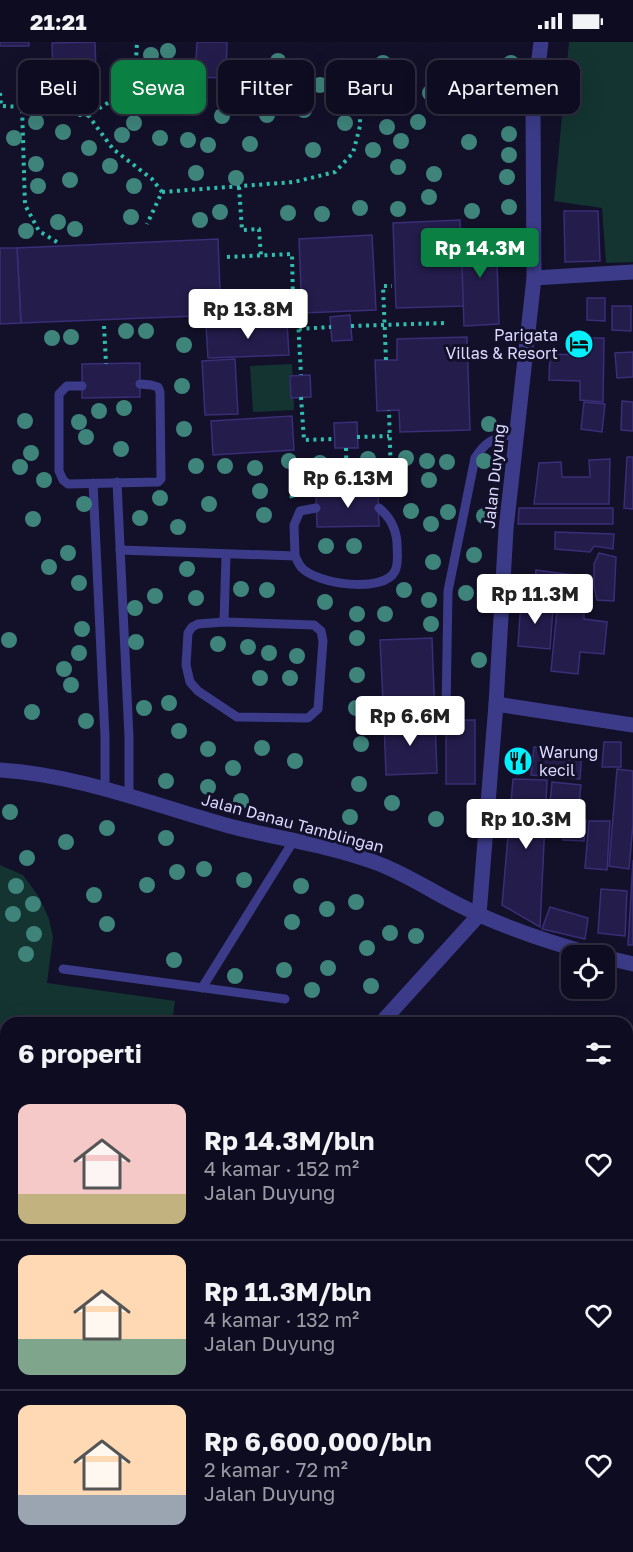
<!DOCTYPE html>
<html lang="id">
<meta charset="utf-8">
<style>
:root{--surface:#0e0c20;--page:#1c1a2d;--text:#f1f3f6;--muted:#9b9ba5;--line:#2e2c3e;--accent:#0b8043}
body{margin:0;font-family:"Golos Text",sans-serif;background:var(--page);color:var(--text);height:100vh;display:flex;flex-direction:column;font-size:22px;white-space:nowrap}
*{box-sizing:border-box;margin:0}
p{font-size:20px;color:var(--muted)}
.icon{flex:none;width:33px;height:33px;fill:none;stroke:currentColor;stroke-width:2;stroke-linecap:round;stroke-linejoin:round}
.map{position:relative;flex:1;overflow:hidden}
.panel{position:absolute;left:0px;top:975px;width:633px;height:536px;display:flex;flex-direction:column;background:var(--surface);border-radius:18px 18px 0 0;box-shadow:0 6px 24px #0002,0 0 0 2px var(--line)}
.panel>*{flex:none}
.hud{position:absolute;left:18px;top:18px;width:597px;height:54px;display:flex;gap:12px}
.fabs{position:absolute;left:561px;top:903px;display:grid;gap:12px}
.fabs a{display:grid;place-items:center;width:54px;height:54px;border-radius:12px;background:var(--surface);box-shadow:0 6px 24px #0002,0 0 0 2px var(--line);font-size:30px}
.price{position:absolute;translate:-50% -51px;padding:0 14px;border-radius:6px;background:#fff;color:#222;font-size:20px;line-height:39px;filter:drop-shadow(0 2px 3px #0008)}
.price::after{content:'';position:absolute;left:50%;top:36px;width:18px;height:14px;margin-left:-9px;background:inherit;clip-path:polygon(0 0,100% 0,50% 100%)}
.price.on{background:var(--accent);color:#fff}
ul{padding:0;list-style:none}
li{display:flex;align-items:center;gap:18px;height:150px;padding:0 18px}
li+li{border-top:2px solid var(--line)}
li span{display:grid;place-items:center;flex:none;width:168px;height:120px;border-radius:12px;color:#555}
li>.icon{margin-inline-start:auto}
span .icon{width:72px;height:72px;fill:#fffc;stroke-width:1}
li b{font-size:26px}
h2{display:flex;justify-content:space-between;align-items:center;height:72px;padding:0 18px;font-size:26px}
.pill{padding:0 21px;border-radius:12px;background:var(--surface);box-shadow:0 6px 24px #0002,0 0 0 2px var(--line);font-size:21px;line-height:54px}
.pill.on{background:var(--accent);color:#fff}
.status{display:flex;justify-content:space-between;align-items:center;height:42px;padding:0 30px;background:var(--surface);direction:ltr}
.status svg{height:16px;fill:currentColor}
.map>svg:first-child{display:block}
.green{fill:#133431}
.building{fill:#241c4b;stroke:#392e77;stroke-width:1.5}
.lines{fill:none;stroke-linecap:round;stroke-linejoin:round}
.path{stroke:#2fbdae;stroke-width:4;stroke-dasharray:3 4.5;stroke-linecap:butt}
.service{stroke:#3b3b89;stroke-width:9}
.minor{stroke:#3b3b89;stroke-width:15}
.tertiary{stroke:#3b3b89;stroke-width:15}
.tree{fill:#3e847b}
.labels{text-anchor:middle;stroke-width:6;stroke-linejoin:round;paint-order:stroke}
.poi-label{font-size:16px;fill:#dbd9ff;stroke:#13102a;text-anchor:end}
.street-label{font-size:16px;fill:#dbd9ff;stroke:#13102a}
</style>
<div class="status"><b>21:21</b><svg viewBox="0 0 49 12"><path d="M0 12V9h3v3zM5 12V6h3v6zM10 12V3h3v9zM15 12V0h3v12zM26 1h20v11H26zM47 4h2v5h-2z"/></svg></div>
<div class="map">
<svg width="633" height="1510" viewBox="0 0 633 1510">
<rect width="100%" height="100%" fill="#13102a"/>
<g class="green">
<path d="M569,0H633V220L606,221L602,166L554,159Z"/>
<path d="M292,322L294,368L253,370L250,324Z"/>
<path d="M0,823L23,833L39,855L49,877L53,895L47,941L175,959L172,981H6V1120L0,1119Z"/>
</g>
<g class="building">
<rect x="0" y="0" width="29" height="4"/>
<path d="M95,0L96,30L53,32L52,1Z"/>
<path d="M197,0H227L226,36L195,35Z"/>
<path d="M564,169H598L600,219L565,220Z"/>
<path d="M460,178L464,264L396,266L393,181Z"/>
<path d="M496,189L499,282L464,284L461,191Z"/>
<path d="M372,193L376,268L302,271L299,197Z"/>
<path d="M218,197L221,273L21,281L17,206Z"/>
<path d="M0,206H17L21,281L0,282Z"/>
<path d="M587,256H605V279L587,278Z"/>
<path d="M612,264H631V289L612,288Z"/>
<path d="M350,273L352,298L332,299L330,275Z"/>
<path d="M287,280L289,313L208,316L206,283Z"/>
<path d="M467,295L470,388L400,390L399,368L377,369L375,318H397V297Z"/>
<path d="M582,296H604L603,360L580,358V339L549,338L550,312L581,313Z"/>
<path d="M633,310V335L617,336L615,311Z"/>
<path d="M235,317L238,372L205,373L202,319Z"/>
<path d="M140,321V355L82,356V322Z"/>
<path d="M310,333L311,355L291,356L290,334Z"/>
<path d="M622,359L633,360V389L621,388Z"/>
<path d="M584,360L605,362L602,390L581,387Z"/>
<path d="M292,374L294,408L213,413L211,379Z"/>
<path d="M357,380L358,406H335L334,381Z"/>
<path d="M627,415H633V467L624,466Z"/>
<path d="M610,417L609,462H534L539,421L561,420L562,435H590L589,418Z"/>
<path d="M378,448L379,484L317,485L316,450Z"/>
<path d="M519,466H613V482H518Z"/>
<path d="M555,490L614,492L613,507L594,504L590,510L555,507Z"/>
<path d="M599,511L616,515L614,559L597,558L594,545V522Z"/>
<path d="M536,528L588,535L587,558L534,552Z"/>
<path d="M521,558L550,561L549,566H553L550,607L518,604Z"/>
<path d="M557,567L584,570V577L607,580L604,612L580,610L578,632L551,629Z"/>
<path d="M432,596L435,678L384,679L380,598Z"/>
<path d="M435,678L437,731L386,733L384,679Z"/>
<rect x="446" y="678" width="29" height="64"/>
<path d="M604,700H621V725H602Z"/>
<path d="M534,705L582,708L580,737L531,733Z"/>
<path d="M617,727L633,729V782L629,827L609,824Z"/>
<path d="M513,737L547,738L540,885L502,863Z"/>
<path d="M552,740L581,743L578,774L549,771Z"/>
<path d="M564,777L586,778L584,799L563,798Z"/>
<path d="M589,779H610L607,828L585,826Z"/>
<path d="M633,818V903H628Z"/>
<path d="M601,847L627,849L625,894L598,891Z"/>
<path d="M550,865L588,876L585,897L542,887Z"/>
</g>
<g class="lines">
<g class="path">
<path d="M0,51L1,64L22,65"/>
<path d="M88,73L113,107L152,137L162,150L147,182"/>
<path d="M239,145L242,188L259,187L261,214"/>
<path d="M162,150L294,140L335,130L353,111L360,84V60L351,42L335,19"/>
<path d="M57,200L39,189L25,163L22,65L29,59L49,61L76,73H88L116,56L136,19L137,0"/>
<path d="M227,215L292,212L293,259"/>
<path d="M228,262L297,259L301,333"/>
<path d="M104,284L106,322"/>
<path d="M351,284L446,281"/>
<path d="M299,287L331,285"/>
<path d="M386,318L383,244H392"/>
<path d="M301,355L304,398L334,397"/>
<path d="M357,395L389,394"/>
<path d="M346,406L347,449"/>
<path d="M292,456L290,449L295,446L391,439L389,368"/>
</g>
<g class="service">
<path d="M82,344H67L59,352V429L63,438L68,442L158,440L161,437L160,350L158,345L151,343L140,342"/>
<path d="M117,440L129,695V753"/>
<path d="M93,441L105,695V746"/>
<path d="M120,508L295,514C297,518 299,523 302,526C317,542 384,552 395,529C399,521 397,509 397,501C396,486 390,475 379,466"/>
<path d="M295,514L294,483L300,469L316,466"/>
<path d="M224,580L314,583L321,589L323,599L318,667L308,676L237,675L198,649L190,640L186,623L188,591L192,585L198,582Z"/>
<path d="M224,580L226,513"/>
<path d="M446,669L448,549L475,416C488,396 495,397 517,391"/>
<path d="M63,927L285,957"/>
<path d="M202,946L294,798"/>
<path d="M109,1504V1510"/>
<path d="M303,1504V1510"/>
</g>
<g class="minor">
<path d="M534,236L633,230"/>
<path d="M496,662L633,683"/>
<path d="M381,981L479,873L496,662L506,487L534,236L533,66L541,0"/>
<path d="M0,1162H6"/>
<path d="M627,1164L633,1168"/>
<path d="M0,1303L6,1301"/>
<path d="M0,1329L6,1317"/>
<path d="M633,1389V1376"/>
<path d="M0,1423L6,1478"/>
<path d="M627,1467H633"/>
<path d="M9,1504L10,1510"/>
<path d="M615,1504L616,1510"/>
</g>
<g class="tertiary">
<path d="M0,728C81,733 156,764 233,785C280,797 328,803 374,820C403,830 431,849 459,863C504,886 551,901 599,914"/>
<path d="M604,915L633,922"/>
</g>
</g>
<g class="tree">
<circle cx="168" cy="9" r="8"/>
<circle cx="151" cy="13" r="8"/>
<circle cx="278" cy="19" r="8"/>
<circle cx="383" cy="21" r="8"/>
<circle cx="511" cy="21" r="8"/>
<circle cx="454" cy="27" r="8"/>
<circle cx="174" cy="35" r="8"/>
<circle cx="137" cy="41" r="8"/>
<circle cx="320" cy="43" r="8"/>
<circle cx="69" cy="44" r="8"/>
<circle cx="507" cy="44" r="8"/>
<circle cx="430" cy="51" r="8"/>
<circle cx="170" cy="60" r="8"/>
<circle cx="198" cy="63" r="8"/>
<circle cx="404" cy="63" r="8"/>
<circle cx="467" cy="64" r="8"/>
<circle cx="507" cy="66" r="8"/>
<circle cx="304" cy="68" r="8"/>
<circle cx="267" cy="73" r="8"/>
<circle cx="222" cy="74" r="8"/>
<circle cx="36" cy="80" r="8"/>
<circle cx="418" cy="80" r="8"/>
<circle cx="134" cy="81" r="8"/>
<circle cx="345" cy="81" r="8"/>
<circle cx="387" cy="85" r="8"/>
<circle cx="63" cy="90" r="8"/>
<circle cx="509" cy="92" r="8"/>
<circle cx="122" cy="93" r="8"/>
<circle cx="14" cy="96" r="8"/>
<circle cx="160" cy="96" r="8"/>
<circle cx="188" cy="98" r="8"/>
<circle cx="401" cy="99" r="8"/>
<circle cx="469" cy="100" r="8"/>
<circle cx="250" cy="102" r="8"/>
<circle cx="208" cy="103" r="8"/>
<circle cx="89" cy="106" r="8"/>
<circle cx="313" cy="108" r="8"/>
<circle cx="373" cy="108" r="8"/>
<circle cx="509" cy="113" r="8"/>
<circle cx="36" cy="122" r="8"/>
<circle cx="110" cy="124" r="8"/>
<circle cx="398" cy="125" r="8"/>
<circle cx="196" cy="131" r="8"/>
<circle cx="434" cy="132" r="8"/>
<circle cx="507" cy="135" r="8"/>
<circle cx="236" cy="136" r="8"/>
<circle cx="70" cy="138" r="8"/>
<circle cx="38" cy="144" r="8"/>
<circle cx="134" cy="144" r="8"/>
<circle cx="429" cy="155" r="8"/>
<circle cx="509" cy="165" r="8"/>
<circle cx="360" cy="166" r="8"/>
<circle cx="398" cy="167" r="8"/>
<circle cx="472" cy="169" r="8"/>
<circle cx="220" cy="170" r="8"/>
<circle cx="288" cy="171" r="8"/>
<circle cx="322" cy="172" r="8"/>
<circle cx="131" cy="175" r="8"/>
<circle cx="200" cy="178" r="8"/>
<circle cx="58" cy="180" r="8"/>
<circle cx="75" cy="187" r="8"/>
<circle cx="26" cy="189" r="8"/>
<circle cx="263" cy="272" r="8"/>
<circle cx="235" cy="273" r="8"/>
<circle cx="126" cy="289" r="8"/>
<circle cx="146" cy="289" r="8"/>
<circle cx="71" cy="295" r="8"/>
<circle cx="52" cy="296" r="8"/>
<circle cx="184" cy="303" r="8"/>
<circle cx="182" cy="344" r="8"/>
<circle cx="124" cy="366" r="8"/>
<circle cx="99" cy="369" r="8"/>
<circle cx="25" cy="379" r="8"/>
<circle cx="79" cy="380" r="8"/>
<circle cx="489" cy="382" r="8"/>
<circle cx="184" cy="387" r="8"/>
<circle cx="86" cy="395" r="8"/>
<circle cx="121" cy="407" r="8"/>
<circle cx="31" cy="411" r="8"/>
<circle cx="406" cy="416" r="8"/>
<circle cx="368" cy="417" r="8"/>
<circle cx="289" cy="419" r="8"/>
<circle cx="427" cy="419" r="8"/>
<circle cx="484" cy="419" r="8"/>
<circle cx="447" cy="420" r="8"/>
<circle cx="320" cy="421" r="8"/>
<circle cx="196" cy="424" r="8"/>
<circle cx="225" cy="424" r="8"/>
<circle cx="20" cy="425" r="8"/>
<circle cx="255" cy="426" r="8"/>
<circle cx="44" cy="438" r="8"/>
<circle cx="429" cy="438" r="8"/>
<circle cx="260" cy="449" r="8"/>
<circle cx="160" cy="456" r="8"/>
<circle cx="84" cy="462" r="8"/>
<circle cx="209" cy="462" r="8"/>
<circle cx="411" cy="469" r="8"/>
<circle cx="448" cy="470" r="8"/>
<circle cx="264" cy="473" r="8"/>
<circle cx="484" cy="474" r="8"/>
<circle cx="140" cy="476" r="8"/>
<circle cx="33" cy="477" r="8"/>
<circle cx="431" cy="482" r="8"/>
<circle cx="178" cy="485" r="8"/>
<circle cx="326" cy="504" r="8"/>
<circle cx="354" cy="504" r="8"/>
<circle cx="68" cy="511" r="8"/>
<circle cx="474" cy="513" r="8"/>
<circle cx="433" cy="520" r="8"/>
<circle cx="49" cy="525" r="8"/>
<circle cx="187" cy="527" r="8"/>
<circle cx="79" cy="541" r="8"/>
<circle cx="241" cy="547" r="8"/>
<circle cx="267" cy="548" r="8"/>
<circle cx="404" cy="548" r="8"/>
<circle cx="466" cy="551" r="8"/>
<circle cx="155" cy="554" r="8"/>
<circle cx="196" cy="556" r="8"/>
<circle cx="429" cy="558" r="8"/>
<circle cx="325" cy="560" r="8"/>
<circle cx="135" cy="566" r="8"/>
<circle cx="357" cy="572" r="8"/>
<circle cx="385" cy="572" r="8"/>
<circle cx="431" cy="582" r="8"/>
<circle cx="82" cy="587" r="8"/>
<circle cx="357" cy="596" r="8"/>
<circle cx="9" cy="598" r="8"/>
<circle cx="136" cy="600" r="8"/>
<circle cx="218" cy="602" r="8"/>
<circle cx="248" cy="605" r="8"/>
<circle cx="79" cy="611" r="8"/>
<circle cx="269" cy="611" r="8"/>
<circle cx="297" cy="614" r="8"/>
<circle cx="479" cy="618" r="8"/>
<circle cx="64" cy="627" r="8"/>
<circle cx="357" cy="633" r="8"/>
<circle cx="260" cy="636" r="8"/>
<circle cx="290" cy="636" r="8"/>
<circle cx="71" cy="643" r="8"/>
<circle cx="169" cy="661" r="8"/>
<circle cx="144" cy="666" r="8"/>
<circle cx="356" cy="666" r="8"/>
<circle cx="32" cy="670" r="8"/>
<circle cx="86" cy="679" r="8"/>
<circle cx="179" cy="689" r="8"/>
<circle cx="361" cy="702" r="8"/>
<circle cx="262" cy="706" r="8"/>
<circle cx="208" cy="707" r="8"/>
<circle cx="295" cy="719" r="8"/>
<circle cx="233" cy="726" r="8"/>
<circle cx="166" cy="739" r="8"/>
<circle cx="359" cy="742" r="8"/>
<circle cx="208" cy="745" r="8"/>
<circle cx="241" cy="759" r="8"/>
<circle cx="392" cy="761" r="8"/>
<circle cx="10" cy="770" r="8"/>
<circle cx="350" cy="775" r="8"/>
<circle cx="436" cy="777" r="8"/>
<circle cx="107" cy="786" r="8"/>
<circle cx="166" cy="796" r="8"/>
<circle cx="66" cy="800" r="8"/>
<circle cx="27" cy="816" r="8"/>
<circle cx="204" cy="827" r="8"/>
<circle cx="177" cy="830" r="8"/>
<circle cx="244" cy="838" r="8"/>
<circle cx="147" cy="843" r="8"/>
<circle cx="16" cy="844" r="8"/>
<circle cx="301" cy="844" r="8"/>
<circle cx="94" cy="853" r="8"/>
<circle cx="356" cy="860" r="8"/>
<circle cx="33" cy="862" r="8"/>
<circle cx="327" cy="867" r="8"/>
<circle cx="13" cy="872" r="8"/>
<circle cx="292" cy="880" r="8"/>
<circle cx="107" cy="882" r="8"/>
<circle cx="390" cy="891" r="8"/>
<circle cx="34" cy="892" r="8"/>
<circle cx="416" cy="894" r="8"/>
<circle cx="367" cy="906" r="8"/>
<circle cx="26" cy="912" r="8"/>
<circle cx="174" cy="918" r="8"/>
<circle cx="328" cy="926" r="8"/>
<circle cx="284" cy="928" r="8"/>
<circle cx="235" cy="934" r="8"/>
<circle cx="371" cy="944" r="8"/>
<circle cx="312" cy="948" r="8"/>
</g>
<defs>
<g id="hotel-disc" transform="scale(1.5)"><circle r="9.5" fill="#05f0ff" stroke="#13102a"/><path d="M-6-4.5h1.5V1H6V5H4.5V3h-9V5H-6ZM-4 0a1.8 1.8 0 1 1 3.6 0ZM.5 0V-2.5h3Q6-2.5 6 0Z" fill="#111"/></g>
<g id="restaurant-disc" transform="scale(1.5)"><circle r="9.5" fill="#05f0ff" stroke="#13102a"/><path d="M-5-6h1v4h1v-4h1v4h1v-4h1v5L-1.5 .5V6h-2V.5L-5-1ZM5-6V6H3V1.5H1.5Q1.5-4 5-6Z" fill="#111"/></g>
</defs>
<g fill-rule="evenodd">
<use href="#hotel-disc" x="579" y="302"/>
<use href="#restaurant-disc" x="518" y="719"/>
</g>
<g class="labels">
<g class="poi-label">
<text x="558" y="299">Parigata<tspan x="558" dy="18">Villas &amp; Resort</tspan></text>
<text x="539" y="716" text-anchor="start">Warung<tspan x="539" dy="18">kecil</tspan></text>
</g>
<g class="street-label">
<text transform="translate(494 434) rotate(-84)" y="6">Jalan Duyung</text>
<text transform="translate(293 781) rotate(15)" y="6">Jalan Danau Tamblingan</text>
</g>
</g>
</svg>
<div class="fabs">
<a><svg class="icon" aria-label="locate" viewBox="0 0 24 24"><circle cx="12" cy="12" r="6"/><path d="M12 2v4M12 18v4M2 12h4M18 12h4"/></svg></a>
</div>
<b class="price on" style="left:480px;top:237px">Rp 14.3M</b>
<b class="price" style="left:248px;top:298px">Rp 13.8M</b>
<b class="price" style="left:348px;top:467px">Rp 6.13M</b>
<b class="price" style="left:535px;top:583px">Rp 11.3M</b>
<b class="price" style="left:410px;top:705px">Rp 6.6M</b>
<b class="price" style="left:526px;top:808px">Rp 10.3M</b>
<div class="hud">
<a class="pill">Beli</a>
<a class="pill on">Sewa</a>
<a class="pill">Filter</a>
<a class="pill">Baru</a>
<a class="pill">Apartemen</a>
</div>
<section class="panel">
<h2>6 properti<svg class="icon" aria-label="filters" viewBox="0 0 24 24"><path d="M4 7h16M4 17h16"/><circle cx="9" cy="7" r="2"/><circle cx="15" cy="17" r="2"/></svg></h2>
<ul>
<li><span style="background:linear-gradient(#f6c9c9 75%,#c2b280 0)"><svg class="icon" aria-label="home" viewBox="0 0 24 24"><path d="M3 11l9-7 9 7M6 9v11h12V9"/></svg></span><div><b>Rp 14.3M/bln</b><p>4 kamar · 152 m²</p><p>Jalan Duyung</p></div><svg class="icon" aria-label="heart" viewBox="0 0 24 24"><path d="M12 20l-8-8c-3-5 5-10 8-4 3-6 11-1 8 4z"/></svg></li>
<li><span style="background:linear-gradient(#ffd9b3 70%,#7fa58c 0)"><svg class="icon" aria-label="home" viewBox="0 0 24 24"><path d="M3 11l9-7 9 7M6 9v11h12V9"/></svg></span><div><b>Rp 11.3M/bln</b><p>4 kamar · 132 m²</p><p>Jalan Duyung</p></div><svg class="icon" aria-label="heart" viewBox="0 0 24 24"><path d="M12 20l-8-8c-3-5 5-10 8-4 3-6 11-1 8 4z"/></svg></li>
<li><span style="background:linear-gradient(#ffd9b3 75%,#9aa5b1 0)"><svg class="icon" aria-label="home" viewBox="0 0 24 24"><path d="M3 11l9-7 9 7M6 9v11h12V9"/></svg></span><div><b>Rp 6,600,000/bln</b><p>2 kamar · 72 m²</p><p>Jalan Duyung</p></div><svg class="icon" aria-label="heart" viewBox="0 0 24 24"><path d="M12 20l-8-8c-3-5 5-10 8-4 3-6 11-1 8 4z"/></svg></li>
</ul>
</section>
</div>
